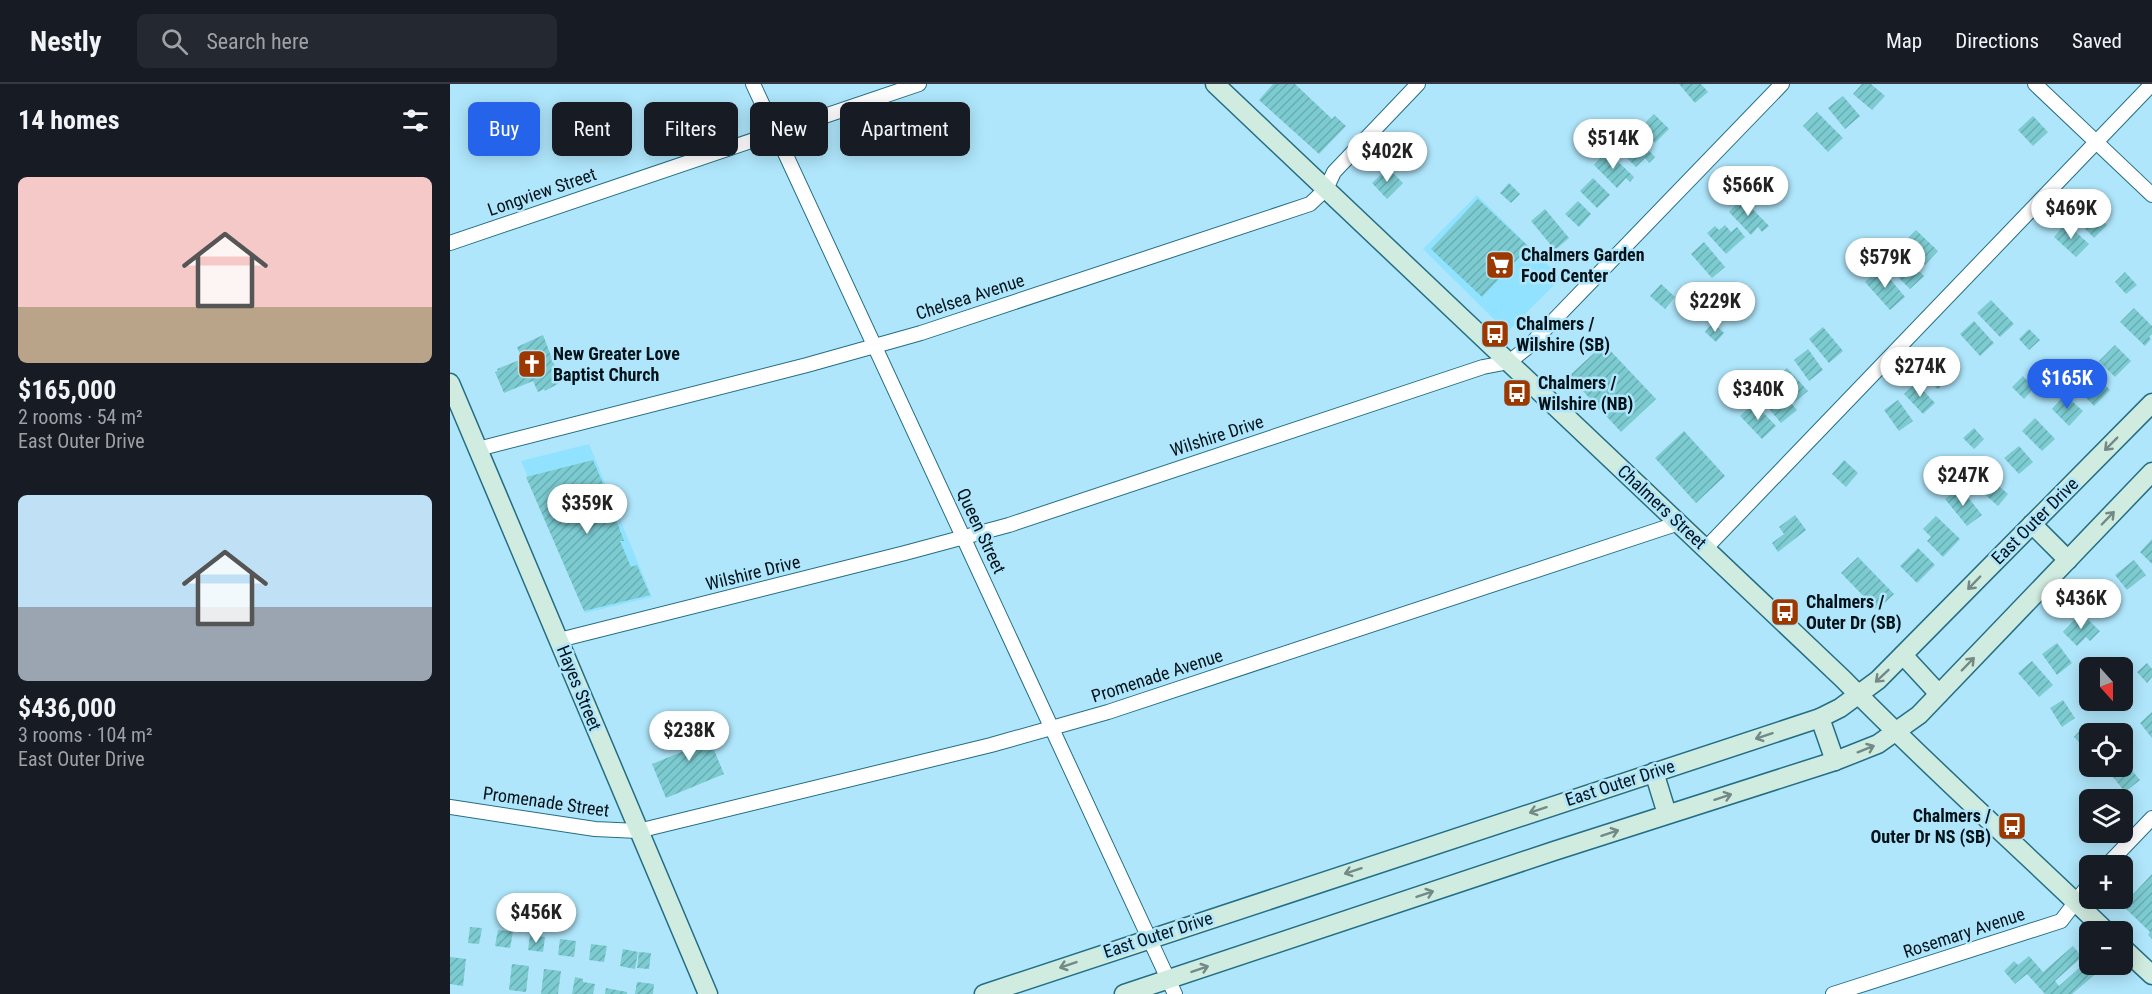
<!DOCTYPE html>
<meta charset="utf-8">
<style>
:root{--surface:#171b24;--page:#242831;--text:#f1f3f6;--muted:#9ea1a6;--line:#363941;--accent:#2563eb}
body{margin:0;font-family:"Roboto Condensed",sans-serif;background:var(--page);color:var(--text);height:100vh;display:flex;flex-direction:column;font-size:22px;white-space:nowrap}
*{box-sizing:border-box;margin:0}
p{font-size:20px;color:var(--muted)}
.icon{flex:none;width:33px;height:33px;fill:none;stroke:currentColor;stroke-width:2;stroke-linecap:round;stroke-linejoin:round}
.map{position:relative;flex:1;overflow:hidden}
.drawer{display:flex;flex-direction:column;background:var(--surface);width:450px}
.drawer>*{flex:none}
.banner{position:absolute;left:18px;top:18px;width:570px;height:54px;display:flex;gap:12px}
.needle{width:39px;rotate:159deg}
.tools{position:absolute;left:1629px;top:573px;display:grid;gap:12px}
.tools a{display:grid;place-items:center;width:54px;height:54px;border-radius:9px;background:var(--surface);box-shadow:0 3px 15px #0003;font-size:30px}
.price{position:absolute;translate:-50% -51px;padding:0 14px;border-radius:21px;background:#fff;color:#222;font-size:20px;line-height:39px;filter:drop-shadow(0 2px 3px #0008)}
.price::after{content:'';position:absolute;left:50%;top:36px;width:18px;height:14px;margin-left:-9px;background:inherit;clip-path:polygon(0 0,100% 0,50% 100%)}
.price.active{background:var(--accent);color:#fff}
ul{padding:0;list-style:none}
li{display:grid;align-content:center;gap:12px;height:318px;padding:0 18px}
li span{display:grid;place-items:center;height:186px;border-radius:9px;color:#555}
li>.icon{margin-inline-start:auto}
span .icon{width:108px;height:108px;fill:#fffc;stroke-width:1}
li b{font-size:26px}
h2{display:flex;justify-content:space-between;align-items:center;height:72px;padding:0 18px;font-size:26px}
.chip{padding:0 21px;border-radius:9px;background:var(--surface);box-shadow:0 3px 15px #0003;font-size:21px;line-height:54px}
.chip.active{background:var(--accent);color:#fff}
header{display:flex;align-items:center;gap:36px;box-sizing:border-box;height:84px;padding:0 30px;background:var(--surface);border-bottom:2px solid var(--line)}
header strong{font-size:28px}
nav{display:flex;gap:33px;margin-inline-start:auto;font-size:21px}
.search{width:420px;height:54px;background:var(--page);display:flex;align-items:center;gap:15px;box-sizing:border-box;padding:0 21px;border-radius:9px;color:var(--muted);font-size:22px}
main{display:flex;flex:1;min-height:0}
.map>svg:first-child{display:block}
.built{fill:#90e2ff}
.building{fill:url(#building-hatch)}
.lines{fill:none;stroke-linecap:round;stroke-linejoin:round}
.street-casing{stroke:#246e85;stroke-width:16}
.secondary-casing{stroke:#246e85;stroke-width:21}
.street{stroke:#fff;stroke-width:14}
.secondary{stroke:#d0ebdf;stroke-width:18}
.oneway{stroke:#728985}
.labels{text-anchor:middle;stroke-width:5;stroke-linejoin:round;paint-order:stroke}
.street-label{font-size:18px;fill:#001118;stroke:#afe6fb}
.poi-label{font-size:18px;font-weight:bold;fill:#001118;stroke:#afe6fb;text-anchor:start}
</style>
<header>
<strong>Nestly</strong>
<div class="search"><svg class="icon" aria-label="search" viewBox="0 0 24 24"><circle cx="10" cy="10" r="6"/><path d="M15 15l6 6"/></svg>Search here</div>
<nav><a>Map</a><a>Directions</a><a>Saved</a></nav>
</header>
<main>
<section class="drawer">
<h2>14 homes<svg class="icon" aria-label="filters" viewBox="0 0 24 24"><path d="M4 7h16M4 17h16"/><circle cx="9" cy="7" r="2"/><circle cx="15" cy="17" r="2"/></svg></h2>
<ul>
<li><span style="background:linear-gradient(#f6c9c9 70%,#b9a48a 0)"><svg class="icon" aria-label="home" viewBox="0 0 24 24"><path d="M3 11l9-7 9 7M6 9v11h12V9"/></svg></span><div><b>$165,000</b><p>2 rooms · 54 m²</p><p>East Outer Drive</p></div></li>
<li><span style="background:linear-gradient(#bfe0f5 60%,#9aa5b1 0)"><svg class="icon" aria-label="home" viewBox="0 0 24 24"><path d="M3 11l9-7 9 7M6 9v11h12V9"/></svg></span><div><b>$436,000</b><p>3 rooms · 104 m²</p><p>East Outer Drive</p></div></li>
</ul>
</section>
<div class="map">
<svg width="1702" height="910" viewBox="0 0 1702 910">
<defs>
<pattern id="building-hatch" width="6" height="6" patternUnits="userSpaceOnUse" patternTransform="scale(1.5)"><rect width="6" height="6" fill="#7bcbd1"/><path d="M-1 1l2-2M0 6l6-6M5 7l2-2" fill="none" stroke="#69adb3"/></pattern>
</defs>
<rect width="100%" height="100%" fill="#afe6fb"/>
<g class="built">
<path d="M1027,111L1111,194L1057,248L973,165Z"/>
<path d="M139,360L202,513L135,529L71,377Z"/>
</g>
<g class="building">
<path d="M823,0H845L882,35L885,32L896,42L869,70L809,16Z"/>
<path d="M1229,0H1251L1258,8L1245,19Z"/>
<path d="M1412,0H1421L1435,12L1422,26L1403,10Z"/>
<path d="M1393,12L1410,32L1395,45L1378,24Z"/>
<path d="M1367,28L1393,54L1378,68L1353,42Z"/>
<path d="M1204,30L1219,45L1205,59L1190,44Z"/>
<path d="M1583,32L1598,48L1583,62L1568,46Z"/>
<path d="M1175,42L1205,73L1199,79L1195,74L1186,83L1163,60L1171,53L1168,49Z"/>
<path d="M1157,67L1184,93L1180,98L1176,94L1167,104L1144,81Z"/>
<path d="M938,84L953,99L937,115L922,99Z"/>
<path d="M1143,94L1160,111L1147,124L1130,107Z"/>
<path d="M1059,99L1070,110L1061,119L1050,109Z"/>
<path d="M1292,114L1319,142L1312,148L1308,143L1301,151L1279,128Z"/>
<path d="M1028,115L1079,163L1032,213L981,165Z"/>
<path d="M1128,117L1141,130L1129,143L1115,130Z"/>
<path d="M1636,119L1657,141L1644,154L1623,132Z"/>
<path d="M1095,125L1119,154L1105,166L1081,137Z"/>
<path d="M1616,139L1639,160L1626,173L1604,153Z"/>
<path d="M1275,141L1281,148L1287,143L1295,153L1276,170L1257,149L1265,142L1269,146Z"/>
<path d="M1466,146L1488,167L1475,181L1453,159Z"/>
<path d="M1254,158L1275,183L1262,194L1241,170Z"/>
<path d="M1450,167L1474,192L1460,205L1436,181Z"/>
<path d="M1431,184L1455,213L1440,226L1415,198Z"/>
<path d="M1675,188L1687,201L1676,210L1665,198Z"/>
<path d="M1211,200L1225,213L1215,225L1200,212Z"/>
<path d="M1541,216L1564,240L1550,253L1527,229Z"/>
<path d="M1684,224L1702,242V250L1699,253L1701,255L1695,262L1670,238Z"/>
<path d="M1524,237L1544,259L1530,272L1510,250Z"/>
<path d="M1263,239L1274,249L1266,258L1255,248Z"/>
<path d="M1373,243L1393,267L1379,279L1359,255Z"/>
<path d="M1579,245L1590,256L1579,266L1569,255Z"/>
<path d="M93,251L111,298L95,307L94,305L88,308L83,297L54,309L45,288L48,287L47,285L72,275L67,263Z"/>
<path d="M1154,260L1206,315L1171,348L1119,292Z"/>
<path d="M1665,261L1681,277L1665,293L1649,277Z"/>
<path d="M1358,265L1373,286L1359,297L1344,276Z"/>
<path d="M1487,280L1500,293L1488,305L1474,293Z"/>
<path d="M1337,284L1358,307L1345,318L1325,296Z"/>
<path d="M1642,288L1660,306L1644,322L1627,304Z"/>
<path d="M1573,292L1584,304L1574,315L1562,303Z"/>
<path d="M1466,299L1485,319L1473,330L1454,310Z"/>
<path d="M1324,300L1347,326L1331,339L1309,313Z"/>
<path d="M1615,311L1633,327L1619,342L1602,325Z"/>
<path d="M1448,316L1463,337L1449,347L1434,326Z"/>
<path d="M1304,319L1326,342L1312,355L1290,332Z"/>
<path d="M1585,334L1605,355L1592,367L1572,347Z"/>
<path d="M1524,344L1534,355L1524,365L1513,354Z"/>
<path d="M1234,347L1275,392L1246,419L1205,374Z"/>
<path d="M1569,362L1583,378L1569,390L1554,374Z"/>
<path d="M143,376L166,430H164L174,457H170L181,483L187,481L200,511L134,527L76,393Z"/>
<path d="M1394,376L1408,389L1396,403L1382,390Z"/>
<path d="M1528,384L1558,410L1548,422L1518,396Z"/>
<path d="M1510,403L1532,431L1517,442L1495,415Z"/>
<path d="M1345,431L1356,446L1328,468L1322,459L1334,450L1329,443Z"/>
<path d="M1486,432L1510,455L1493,473L1477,457L1481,453L1473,445Z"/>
<path d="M1702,455V480L1690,468Z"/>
<path d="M1468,464L1485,481L1467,499L1450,482Z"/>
<path d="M1408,473L1444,510L1427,526L1391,489Z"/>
<path d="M1684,476L1696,491L1677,506L1665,491Z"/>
<path d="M1657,506L1671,520L1656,534L1643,520Z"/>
<path d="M1631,529L1650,547L1640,557L1636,553L1627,562L1613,548Z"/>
<path d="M1607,559L1622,579L1607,591L1592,570Z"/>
<path d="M1582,577L1603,601L1589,613L1568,589Z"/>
<path d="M1697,579L1702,585V593L1697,599L1687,588Z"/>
<path d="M1613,616L1625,634L1612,643L1600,624Z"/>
<path d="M1702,628V654L1690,639Z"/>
<path d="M252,637L274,690L216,714L202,680L234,667L226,648Z"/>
<path d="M1633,643L1640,650V660L1635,664L1624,653Z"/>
<path d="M1672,675L1690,696L1675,708L1654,682H1672Z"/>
<path d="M1702,790V855L1698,851L1700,848L1674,823L1676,820L1675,819Z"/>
<path d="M20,843L32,844L29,860L18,859Z"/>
<path d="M48,846L63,848L60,864L45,862Z"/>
<path d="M80,851L95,853L93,868L78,866Z"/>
<path d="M110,855L126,857L124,873L108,871Z"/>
<path d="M141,860L157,862L154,878L139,876Z"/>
<path d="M1623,862L1632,873L1605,897L1609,902L1638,876L1648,888L1622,910H1595L1577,890L1565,900L1554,887L1564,877L1568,881L1579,872L1593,888Z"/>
<path d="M173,865L188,868L185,885L170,882Z"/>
<path d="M189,868L201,869L199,885L187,884Z"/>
<path d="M0,873L16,875L13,902L0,900Z"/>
<path d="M62,880L79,882L76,908L59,906Z"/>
<path d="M94,885L111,887L108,910H91Z"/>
<path d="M125,893L133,895V898L145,900L143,910H122Z"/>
<path d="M187,898L204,900L203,910H185Z"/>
<path d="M156,904L177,908V910H155Z"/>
</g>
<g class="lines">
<g class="street-casing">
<g id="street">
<path d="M303,0L725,910"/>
<path d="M1585,0L1702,111"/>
<path d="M0,159L469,0"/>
<path d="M28,365L357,281L471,249L860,120L876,105L884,88L968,0"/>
<path d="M1256,464L1702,0"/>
<path d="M109,556L455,469L559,441L1033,283L1059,278L1078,263L1332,0"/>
<path d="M0,723L145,745L188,747L541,661L658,628L1229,439"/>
<path d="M1656,782L1702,734"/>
<path d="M1383,910L1611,837L1640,799"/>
</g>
</g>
<g class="secondary-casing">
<g id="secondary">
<path d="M765,0L1393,595C1478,682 1569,763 1657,848"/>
<path d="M0,299L258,910"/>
<path d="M1582,440L1618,476"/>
<path d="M1453,571L1489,610"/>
<path d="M1370,634L1385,677"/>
<path d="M1204,688L1217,730"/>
<path d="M1672,863L1702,891"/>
<path d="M534,910L1370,634L1390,624L1428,596L1702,319"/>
<path d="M674,910L1104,767L1385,677L1428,660L1469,631L1702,388"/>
</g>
</g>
<use href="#street" class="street"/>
<use href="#secondary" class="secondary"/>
</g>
<defs><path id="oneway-shaft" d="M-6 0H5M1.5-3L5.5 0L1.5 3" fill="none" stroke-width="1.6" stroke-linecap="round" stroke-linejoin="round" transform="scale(1.5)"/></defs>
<g class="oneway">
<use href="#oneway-shaft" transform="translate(1661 360) rotate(135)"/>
<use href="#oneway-shaft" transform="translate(1658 434) rotate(-46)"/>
<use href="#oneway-shaft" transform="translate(1524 499) rotate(134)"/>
<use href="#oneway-shaft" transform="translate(1518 580) rotate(-46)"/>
<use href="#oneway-shaft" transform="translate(1432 592) rotate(137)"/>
<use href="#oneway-shaft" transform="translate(1314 652) rotate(162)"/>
<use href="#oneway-shaft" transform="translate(1416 665) rotate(-22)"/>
<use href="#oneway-shaft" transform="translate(1273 713) rotate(-18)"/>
<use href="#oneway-shaft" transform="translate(1088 726) rotate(162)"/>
<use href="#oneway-shaft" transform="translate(1160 749) rotate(-18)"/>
<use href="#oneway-shaft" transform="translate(903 787) rotate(162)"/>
<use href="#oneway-shaft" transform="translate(975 810) rotate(-19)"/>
<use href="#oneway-shaft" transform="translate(618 881) rotate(161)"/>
<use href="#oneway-shaft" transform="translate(750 885) rotate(-19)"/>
</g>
<defs>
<g id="supermarket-square" transform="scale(1.5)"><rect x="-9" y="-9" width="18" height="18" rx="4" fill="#9c3900" stroke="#afe6fb"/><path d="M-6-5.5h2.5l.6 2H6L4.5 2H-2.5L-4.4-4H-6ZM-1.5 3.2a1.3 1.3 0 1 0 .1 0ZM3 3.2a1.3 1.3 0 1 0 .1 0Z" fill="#fff"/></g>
<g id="bus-square" transform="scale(1.5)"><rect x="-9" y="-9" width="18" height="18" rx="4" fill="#9c3900" stroke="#afe6fb"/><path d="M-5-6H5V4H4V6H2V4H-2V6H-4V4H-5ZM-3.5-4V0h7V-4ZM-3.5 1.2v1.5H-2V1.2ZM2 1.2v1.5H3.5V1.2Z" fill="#fff"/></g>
<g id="church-square" transform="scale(1.5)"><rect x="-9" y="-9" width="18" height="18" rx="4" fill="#9c3900" stroke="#afe6fb"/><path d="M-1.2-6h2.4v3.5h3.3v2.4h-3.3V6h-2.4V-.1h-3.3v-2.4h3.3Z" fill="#fff"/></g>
</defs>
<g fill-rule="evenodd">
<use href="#supermarket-square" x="1050" y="181"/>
<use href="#bus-square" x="1045" y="250"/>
<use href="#church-square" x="82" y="280"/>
<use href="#bus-square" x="1067" y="309"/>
<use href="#bus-square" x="1335" y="528"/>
<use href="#bus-square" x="1562" y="742"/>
</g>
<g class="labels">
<g class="street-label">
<text transform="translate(92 108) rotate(-19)" y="6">Longview Street</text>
<text transform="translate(520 213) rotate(-18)" y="6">Chelsea Avenue</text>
<text transform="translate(767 352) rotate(-18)" y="6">Wilshire Drive</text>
<text transform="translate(1212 423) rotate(43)" y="6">Chalmers Street</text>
<text transform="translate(1585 437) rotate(-45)" y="6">East Outer Drive</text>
<text transform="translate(531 447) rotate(65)" y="6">Queen Street</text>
<text transform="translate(303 489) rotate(-14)" y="6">Wilshire Drive</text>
<text transform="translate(707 592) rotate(-18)" y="6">Promenade Avenue</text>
<text transform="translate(129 604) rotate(68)" y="6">Hayes Street</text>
<text transform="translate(1170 699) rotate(-18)" y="6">East Outer Drive</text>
<text transform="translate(96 718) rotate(8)" y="6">Promenade Street</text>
<text transform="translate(1514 849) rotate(-18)" y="6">Rosemary Avenue</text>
<text transform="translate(708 851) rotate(-18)" y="6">East Outer Drive</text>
</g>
<g class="poi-label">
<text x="1071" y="177">Chalmers Garden<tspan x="1071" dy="21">Food Center</tspan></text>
<text x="1066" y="246">Chalmers /<tspan x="1066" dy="21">Wilshire (SB)</tspan></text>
<text x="103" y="276">New Greater Love<tspan x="103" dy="21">Baptist Church</tspan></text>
<text x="1088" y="305">Chalmers /<tspan x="1088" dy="21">Wilshire (NB)</tspan></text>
<text x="1356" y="524">Chalmers /<tspan x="1356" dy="21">Outer Dr (SB)</tspan></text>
<text x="1541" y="738" text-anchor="end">Chalmers /<tspan x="1541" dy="21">Outer Dr NS (SB)</tspan></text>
</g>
</g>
</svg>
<div class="tools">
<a><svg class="needle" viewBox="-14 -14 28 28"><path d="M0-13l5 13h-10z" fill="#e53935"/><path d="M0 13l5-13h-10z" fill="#9ea1a6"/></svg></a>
<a><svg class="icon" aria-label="locate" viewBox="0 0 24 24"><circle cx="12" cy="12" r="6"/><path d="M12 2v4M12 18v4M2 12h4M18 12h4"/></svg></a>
<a><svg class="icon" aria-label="layers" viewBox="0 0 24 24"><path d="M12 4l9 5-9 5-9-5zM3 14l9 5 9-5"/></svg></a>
<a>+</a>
<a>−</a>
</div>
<b class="price" style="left:1163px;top:86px">$514K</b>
<b class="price" style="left:937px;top:99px">$402K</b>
<b class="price" style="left:1298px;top:133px">$566K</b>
<b class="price" style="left:1621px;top:156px">$469K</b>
<b class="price" style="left:1435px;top:205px">$579K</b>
<b class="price" style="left:1265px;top:249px">$229K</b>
<b class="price" style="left:1470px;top:314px">$274K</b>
<b class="price active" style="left:1617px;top:326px">$165K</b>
<b class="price" style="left:1308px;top:337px">$340K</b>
<b class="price" style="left:1513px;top:423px">$247K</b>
<b class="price" style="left:137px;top:451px">$359K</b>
<b class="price" style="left:1631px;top:546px">$436K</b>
<b class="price" style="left:239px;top:678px">$238K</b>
<b class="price" style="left:86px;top:860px">$456K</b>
<div class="banner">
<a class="chip active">Buy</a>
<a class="chip">Rent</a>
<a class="chip">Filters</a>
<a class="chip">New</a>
<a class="chip">Apartment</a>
</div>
</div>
</main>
